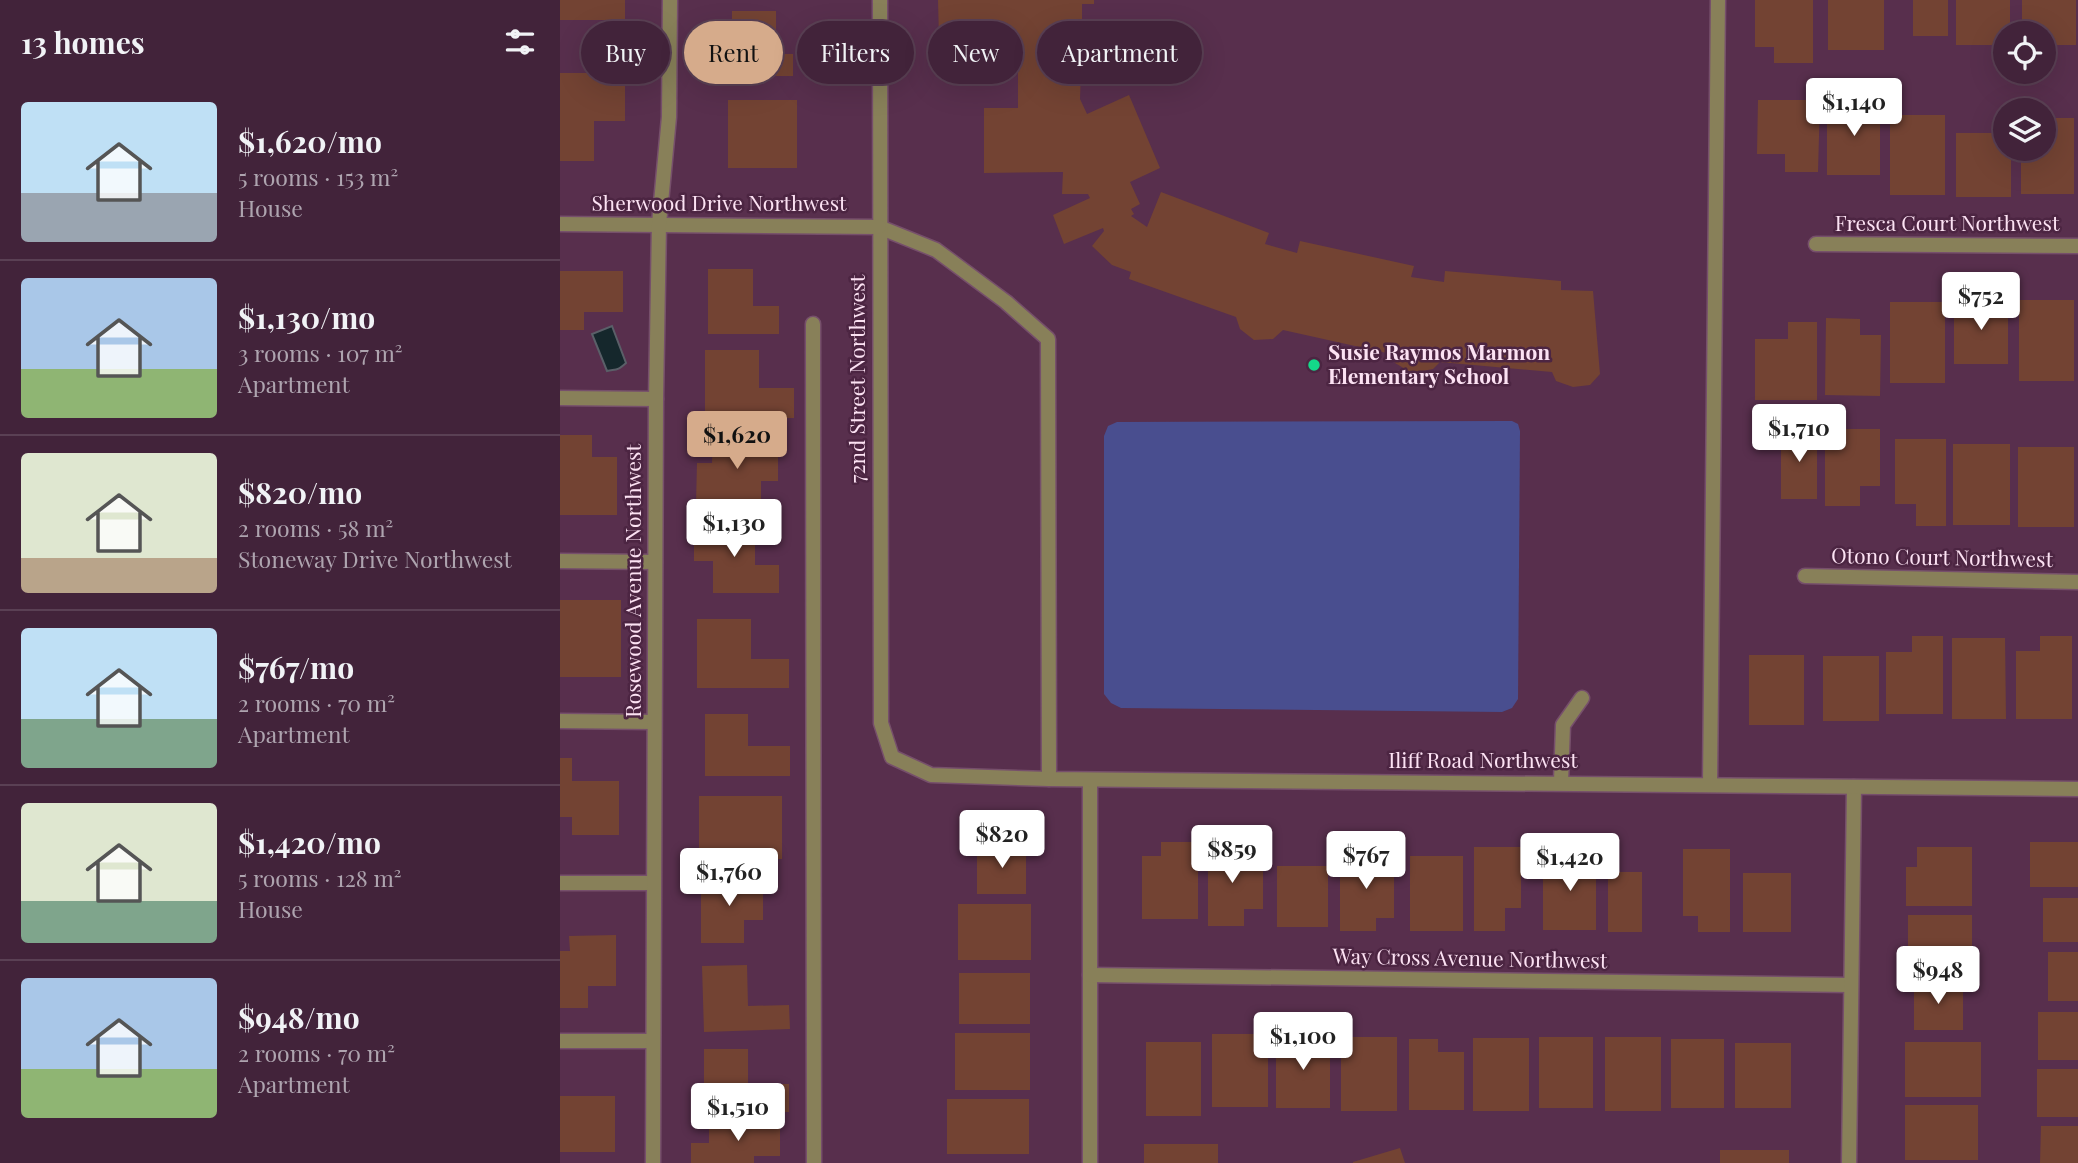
<!DOCTYPE html>
<meta charset="utf-8">
<style>
:root{--surface:#42233a;--page:#492b42;--text:#f1f3f6;--muted:#aea4af;--line:#5a4054;--accent:#d6ab8b}
body{margin:0;font-family:"Playfair Display",serif;background:var(--page);color:var(--text);height:100vh;display:flex;flex-direction:column;font-size:26px;white-space:nowrap}
*{box-sizing:border-box;margin:0}
p{font-size:23px;color:var(--muted)}
.icon{flex:none;width:38px;height:38px;fill:none;stroke:currentColor;stroke-width:2;stroke-linecap:round;stroke-linejoin:round}
.map{position:relative;flex:1;overflow:hidden}
.details{display:flex;flex-direction:column;background:var(--surface);width:560px}
.details>*{flex:none}
.guide{position:absolute;left:21px;top:21px;width:665px;height:63px;display:flex;gap:14px}
.controls{position:absolute;left:1433px;top:21px;display:grid;gap:14px}
.controls a{display:grid;place-items:center;width:63px;height:63px;border-radius:50%;background:var(--surface);box-shadow:0 7px 28px #0002,0 0 0 2px var(--line);font-size:35px}
.price{position:absolute;translate:-50% -60px;padding:0 16px;border-radius:7px;background:#fff;color:#222;font-size:23px;line-height:46px;filter:drop-shadow(0 2px 4px #0008)}
.price::after{content:'';position:absolute;left:50%;top:42px;width:21px;height:16px;margin-left:-10px;background:inherit;clip-path:polygon(0 0,100% 0,50% 100%)}
.price.current{background:var(--accent);color:#111}
ul{padding:0;list-style:none}
li{display:flex;align-items:center;gap:21px;height:175px;padding:0 21px}
li+li{border-top:2px solid var(--line)}
li span{display:grid;place-items:center;flex:none;width:196px;height:140px;border-radius:7px;color:#555}
li>.icon{margin-inline-start:auto}
span .icon{width:84px;height:84px;fill:#fffc;stroke-width:1}
li b{font-size:30px}
h2{display:flex;justify-content:space-between;align-items:center;height:84px;padding:0 21px;font-size:30px}
.chip{padding:0 24px;border-radius:32px;background:var(--surface);box-shadow:0 7px 28px #0002,0 0 0 2px var(--line);font-size:24px;line-height:63px}
.chip.current{background:var(--accent);color:#111}
main{display:flex;flex:1;min-height:0}
.map>svg:first-child{display:block}
.green{fill:#494e8f}
.water{fill:#15272c;stroke:#5a5f68;stroke-width:2}
.building{fill:#734333}
.lines{fill:none;stroke-linecap:round;stroke-linejoin:round}
.service-casing{stroke:#764f6b;stroke-width:17}
.minor-casing{stroke:#764f6b;stroke-width:17}
.tertiary-casing{stroke:#764f6b;stroke-width:17}
.service{stroke:#888059;stroke-width:14}
.minor{stroke:#888059;stroke-width:14}
.tertiary{stroke:#888059;stroke-width:14}
.poi-dot{fill:#14d989;stroke:#4c2542;stroke-width:2.5}
.labels{text-anchor:middle;stroke-width:5;stroke-linejoin:round;paint-order:stroke}
.street-label{font-size:21px;fill:#fce2f3;stroke:#4c2542}
.poi-label{font-size:21px;font-weight:bold;fill:#fce2f3;stroke:#4c2542;text-anchor:start}
</style>
<main>
<section class="details">
<h2>13 homes<svg class="icon" aria-label="filters" viewBox="0 0 24 24"><path d="M4 7h16M4 17h16"/><circle cx="9" cy="7" r="2"/><circle cx="15" cy="17" r="2"/></svg></h2>
<ul>
<li><span style="background:linear-gradient(#bfe0f5 65%,#9aa5b1 0)"><svg class="icon" aria-label="home" viewBox="0 0 24 24"><path d="M3 11l9-7 9 7M6 9v11h12V9"/></svg></span><div><b>$1,620/mo</b><p>5 rooms · 153 m²</p><p>House</p></div></li>
<li><span style="background:linear-gradient(#a9c7e8 65%,#8fb573 0)"><svg class="icon" aria-label="home" viewBox="0 0 24 24"><path d="M3 11l9-7 9 7M6 9v11h12V9"/></svg></span><div><b>$1,130/mo</b><p>3 rooms · 107 m²</p><p>Apartment</p></div></li>
<li><span style="background:linear-gradient(#dfe7d0 75%,#b9a48a 0)"><svg class="icon" aria-label="home" viewBox="0 0 24 24"><path d="M3 11l9-7 9 7M6 9v11h12V9"/></svg></span><div><b>$820/mo</b><p>2 rooms · 58 m²</p><p>Stoneway Drive Northwest</p></div></li>
<li><span style="background:linear-gradient(#bfe0f5 65%,#7fa58c 0)"><svg class="icon" aria-label="home" viewBox="0 0 24 24"><path d="M3 11l9-7 9 7M6 9v11h12V9"/></svg></span><div><b>$767/mo</b><p>2 rooms · 70 m²</p><p>Apartment</p></div></li>
<li><span style="background:linear-gradient(#dfe7d0 70%,#7fa58c 0)"><svg class="icon" aria-label="home" viewBox="0 0 24 24"><path d="M3 11l9-7 9 7M6 9v11h12V9"/></svg></span><div><b>$1,420/mo</b><p>5 rooms · 128 m²</p><p>House</p></div></li>
<li><span style="background:linear-gradient(#a9c7e8 65%,#8fb573 0)"><svg class="icon" aria-label="home" viewBox="0 0 24 24"><path d="M3 11l9-7 9 7M6 9v11h12V9"/></svg></span><div><b>$948/mo</b><p>2 rooms · 70 m²</p><p>Apartment</p></div></li>
</ul>
</section>
<div class="map">
<svg width="1518" height="1163" viewBox="0 0 1518 1163">
<rect width="100%" height="100%" fill="#582f4d"/>
<path class="green" d="M952,421L958,424L960,431L958,699L952,708L942,712L561,708L551,703L544,694V436L548,426L557,422Z"/>
<path class="water" d="M52,326L66,363C57,371 57,369 47,371L32,334Z"/>
<g class="building">
<rect x="0" y="0" width="65" height="20"/>
<path d="M378,0H534V4H522V20L559,21L557,69L521,70L520,99L527,114L569,95L600,168L570,182L580,204L571,209L574,214L571,216L587,227L601,192L709,233L705,244L737,253L740,241L854,266L851,277L884,282L885,271L1001,281V290L1033,291L1040,374L1030,385L1013,387L996,381L992,372L880,362L873,369L852,373L835,363L831,354L723,330L713,339L694,340L680,329L676,317L569,279L571,272L552,265L532,246L544,231L543,228L504,244L493,215L530,198L528,194H502L503,172L424,173V108H458V70H409L410,39L379,38Z"/>
<path d="M1195,0H1253V63H1214V47H1195Z"/>
<rect x="1268" y="0" width="56" height="50"/>
<rect x="1353" y="0" width="35" height="36"/>
<path d="M1396,0H1450V33H1446V45H1396Z"/>
<path d="M1462,0H1516V45H1484V33H1462Z"/>
<path d="M172,11H216V54H233V76H172Z"/>
<path d="M0,73H65V121H34V161H0Z"/>
<rect x="168" y="100" width="69" height="68"/>
<path d="M1198,100H1260L1258,172H1225V154H1197Z"/>
<rect x="1267" y="100" width="53" height="75"/>
<rect x="1330" y="115" width="55" height="80"/>
<path d="M1484,118H1514V194H1461V149H1484Z"/>
<path d="M1396,133H1446V149H1451V197H1396Z"/>
<path d="M148,269H193V306H219V334H148Z"/>
<path d="M0,271H63V312H24V330H0Z"/>
<rect x="1459" y="300" width="55" height="81"/>
<rect x="1394" y="301" width="54" height="63"/>
<rect x="1330" y="302" width="55" height="81"/>
<path d="M1266,318L1300,319V335H1321L1320,396L1265,395Z"/>
<path d="M1228,322H1257V400H1195V339H1228Z"/>
<path d="M145,350H199V388H234V418H145Z"/>
<path d="M1265,429H1320V486H1300V506H1265Z"/>
<rect x="1221" y="430" width="36" height="69"/>
<path d="M0,435H32V457H57V515H0Z"/>
<path d="M153,437L218,438V481H201V505L136,504L137,463H152Z"/>
<path d="M1335,439H1386V526H1356V504H1335Z"/>
<rect x="1393" y="444" width="57" height="81"/>
<rect x="1458" y="447" width="56" height="80"/>
<path d="M134,523H195V565H219V593H153V561H134Z"/>
<rect x="0" y="600" width="61" height="77"/>
<path d="M137,619H191V659H229V688H137Z"/>
<path d="M1352,636H1383V714H1326V652H1352Z"/>
<path d="M1480,636H1512V719H1456V651H1480Z"/>
<path d="M1392,638H1445L1446,719H1392Z"/>
<rect x="1189" y="655" width="55" height="70"/>
<rect x="1263" y="656" width="56" height="65"/>
<path d="M145,714H188V746H230V776H145Z"/>
<path d="M0,758H12V781H59V835H12V817H0Z"/>
<rect x="139" y="796" width="83" height="63"/>
<path d="M601,842H638V919H582V856H601Z"/>
<path d="M648,842H681V860H703V909H684V926H648Z"/>
<rect x="1470" y="842" width="48" height="45"/>
<rect x="417" y="845" width="49" height="49"/>
<path d="M914,847H961V908H945V931H914Z"/>
<path d="M1357,847H1412V906H1346V867H1357Z"/>
<path d="M1123,849H1170V932H1138V916H1123Z"/>
<path d="M780,854H834V918H816V931H780Z"/>
<rect x="850" y="856" width="53" height="75"/>
<rect x="983" y="856" width="53" height="74"/>
<rect x="717" y="866" width="51" height="61"/>
<rect x="1048" y="872" width="34" height="60"/>
<rect x="1183" y="873" width="48" height="59"/>
<path d="M141,878H203V920H184V943H141Z"/>
<rect x="1483" y="898" width="35" height="44"/>
<rect x="398" y="904" width="73" height="56"/>
<rect x="1348" y="915" width="64" height="54"/>
<path d="M56,935V986H28V1008H0V951H10L9,936Z"/>
<rect x="1488" y="952" width="30" height="49"/>
<path d="M187,965L188,1006L229,1005L230,1029L144,1032L142,966Z"/>
<rect x="399" y="973" width="71" height="51"/>
<rect x="1354" y="981" width="49" height="49"/>
<rect x="1478" y="1012" width="40" height="48"/>
<rect x="395" y="1033" width="75" height="57"/>
<rect x="652" y="1034" width="56" height="73"/>
<rect x="716" y="1036" width="54" height="72"/>
<rect x="781" y="1037" width="56" height="74"/>
<rect x="979" y="1037" width="54" height="71"/>
<rect x="1045" y="1037" width="56" height="74"/>
<rect x="913" y="1038" width="56" height="73"/>
<path d="M849,1039H878V1052H904V1110H849Z"/>
<rect x="1111" y="1039" width="53" height="69"/>
<rect x="586" y="1042" width="55" height="74"/>
<rect x="1345" y="1042" width="76" height="55"/>
<rect x="1175" y="1043" width="56" height="65"/>
<path d="M144,1049H188V1084H229V1112H144Z"/>
<rect x="1477" y="1069" width="41" height="48"/>
<rect x="0" y="1096" width="55" height="56"/>
<rect x="387" y="1099" width="82" height="55"/>
<rect x="1345" y="1105" width="73" height="55"/>
<path d="M220,1122V1156H194V1163H131V1143H149V1124Z"/>
<path d="M1481,1126H1518V1163H1480Z"/>
<rect x="584" y="1144" width="74" height="19"/>
<path d="M840,1148L845,1163H793V1162Z"/>
<rect x="1160" y="1150" width="69" height="13"/>
</g>
<g class="lines">
<g class="service-casing">
<g id="service">
<path d="M319,227L376,250L446,302L488,339L489,779"/>
<path d="M253,324L254,1163"/>
<path d="M0,398L96,399"/>
<path d="M0,721L94,722"/>
<path d="M1001,782L1003,725L1022,698"/>
<path d="M1150,784L1158,0"/>
<path d="M0,1041H91"/>
</g>
</g>
<g class="minor-casing">
<g id="minor">
<path d="M1256,244L1518,246"/>
<path d="M0,561L95,562"/>
<path d="M1245,576L1518,582"/>
<path d="M530,780V1163"/>
<path d="M0,883H92"/>
<path d="M530,975L1289,985"/>
<path d="M1289,1163L1294,787"/>
</g>
</g>
<g class="tertiary-casing">
<g id="tertiary">
<path d="M320,0L321,723L332,757L371,775L489,779L1518,789"/>
<path d="M0,224L319,227"/>
<path d="M93,1163L96,399L99,224L109,117L110,0"/>
</g>
</g>
<use href="#service" class="service"/>
<use href="#minor" class="minor"/>
<use href="#tertiary" class="tertiary"/>
</g>
<circle class="poi-dot" cx="754" cy="365" r="7"/>
<g class="labels">
<g class="street-label">
<text x="159" y="211">Sherwood Drive Northwest</text>
<text x="1387" y="231">Fresca Court Northwest</text>
<text transform="translate(298 379) rotate(-90)" y="7">72nd Street Northwest</text>
<text transform="translate(1382 558) rotate(1)" y="7">Otono Court Northwest</text>
<text transform="translate(74 581) rotate(-90)" y="7">Rosewood Avenue Northwest</text>
<text x="923" y="768">Iliff Road Northwest</text>
<text transform="translate(910 959) rotate(1)" y="7">Way Cross Avenue Northwest</text>
</g>
<g class="poi-label">
<text x="768" y="360">Susie Raymos Marmon<tspan x="768" dy="24">Elementary School</tspan></text>
</g>
</g>
</svg>
<div class="controls">
<a><svg class="icon" aria-label="locate" viewBox="0 0 24 24"><circle cx="12" cy="12" r="6"/><path d="M12 2v4M12 18v4M2 12h4M18 12h4"/></svg></a>
<a><svg class="icon" aria-label="layers" viewBox="0 0 24 24"><path d="M12 4l9 5-9 5-9-5zM3 14l9 5 9-5"/></svg></a>
</div>
<b class="price" style="left:1294px;top:138px">$1,140</b>
<b class="price" style="left:1421px;top:332px">$752</b>
<b class="price" style="left:1239px;top:464px">$1,710</b>
<b class="price current" style="left:177px;top:471px">$1,620</b>
<b class="price" style="left:174px;top:559px">$1,130</b>
<b class="price" style="left:442px;top:870px">$820</b>
<b class="price" style="left:672px;top:885px">$859</b>
<b class="price" style="left:806px;top:891px">$767</b>
<b class="price" style="left:1010px;top:893px">$1,420</b>
<b class="price" style="left:169px;top:908px">$1,760</b>
<b class="price" style="left:1378px;top:1006px">$948</b>
<b class="price" style="left:743px;top:1072px">$1,100</b>
<b class="price" style="left:178px;top:1143px">$1,510</b>
<div class="guide">
<a class="chip">Buy</a>
<a class="chip current">Rent</a>
<a class="chip">Filters</a>
<a class="chip">New</a>
<a class="chip">Apartment</a>
</div>
</div>
</main>
